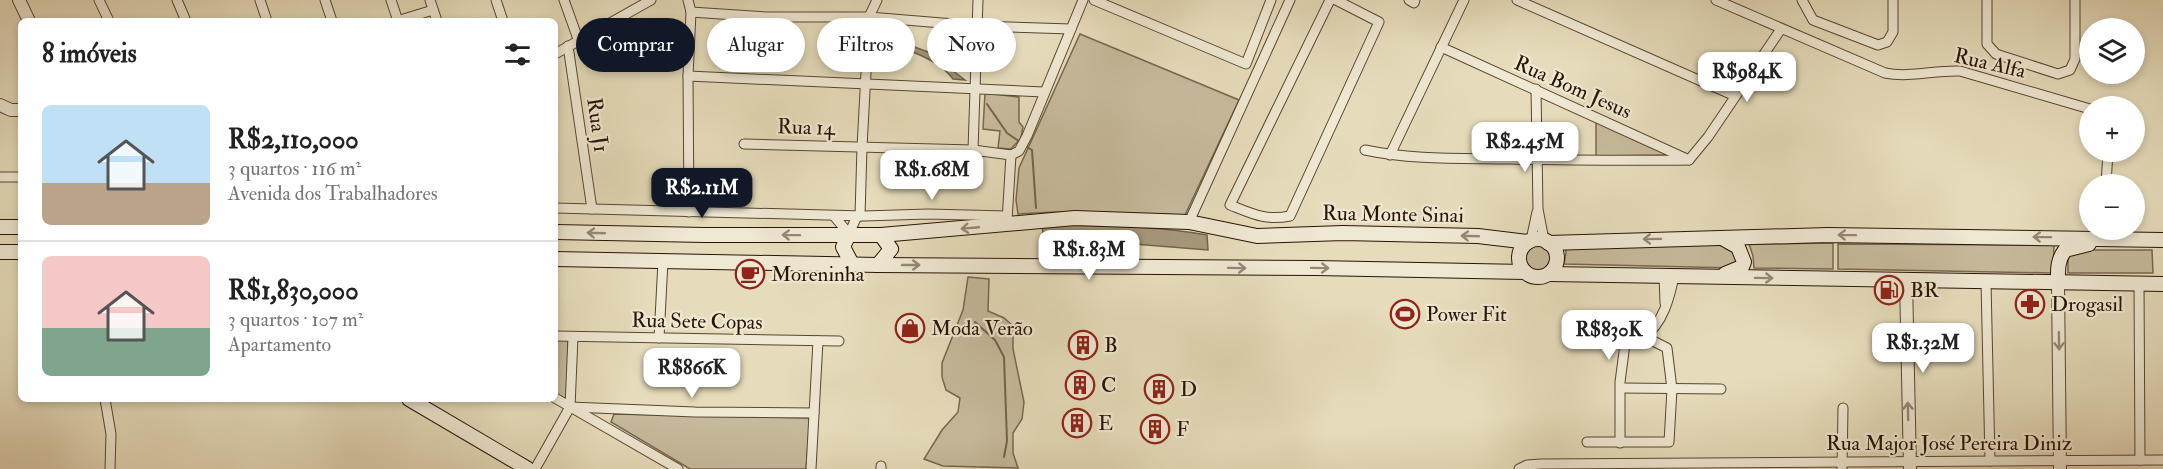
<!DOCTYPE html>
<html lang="pt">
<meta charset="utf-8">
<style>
:root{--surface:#fff;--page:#f2f2f2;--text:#222;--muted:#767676;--line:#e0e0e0;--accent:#111827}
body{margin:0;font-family:"IM FELL Double Pica",serif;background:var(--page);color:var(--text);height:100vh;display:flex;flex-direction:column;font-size:22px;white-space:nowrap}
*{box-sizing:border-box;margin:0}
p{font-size:20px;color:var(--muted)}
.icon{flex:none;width:33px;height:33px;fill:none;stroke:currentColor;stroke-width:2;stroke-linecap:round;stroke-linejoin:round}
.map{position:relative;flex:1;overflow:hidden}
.drawer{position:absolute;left:18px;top:18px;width:540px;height:384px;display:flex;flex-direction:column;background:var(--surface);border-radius:9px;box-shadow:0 3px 9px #0003}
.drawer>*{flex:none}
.guide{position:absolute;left:576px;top:18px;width:570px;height:54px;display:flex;gap:12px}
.controls{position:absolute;left:2079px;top:18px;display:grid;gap:12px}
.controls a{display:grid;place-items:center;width:66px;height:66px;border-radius:50%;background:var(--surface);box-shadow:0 3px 9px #0003;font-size:30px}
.price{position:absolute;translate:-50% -51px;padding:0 14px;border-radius:12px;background:#fff;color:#222;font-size:20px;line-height:39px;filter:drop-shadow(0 2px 3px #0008)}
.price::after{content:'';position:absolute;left:50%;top:36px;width:18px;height:14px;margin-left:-9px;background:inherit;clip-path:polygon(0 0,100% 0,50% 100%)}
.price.current{background:var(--accent);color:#fff}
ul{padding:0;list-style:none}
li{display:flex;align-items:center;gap:18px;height:150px;padding:0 24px}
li+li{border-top:2px solid var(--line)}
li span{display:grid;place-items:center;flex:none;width:168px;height:120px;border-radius:9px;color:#555}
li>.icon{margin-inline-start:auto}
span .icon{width:72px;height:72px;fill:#fffc;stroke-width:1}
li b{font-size:26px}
h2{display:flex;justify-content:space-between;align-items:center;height:72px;padding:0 24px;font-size:26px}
.tag{padding:0 21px;border-radius:27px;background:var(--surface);box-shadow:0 3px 9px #0003;font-size:21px;line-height:54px}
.tag.current{background:var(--accent);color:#fff}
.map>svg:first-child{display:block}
.green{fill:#c6ba9c;stroke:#786650;stroke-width:1.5}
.water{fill:#a6987c;stroke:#74634c;stroke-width:1.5}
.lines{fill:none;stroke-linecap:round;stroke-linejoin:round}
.stream{stroke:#74634c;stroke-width:2}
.minor-casing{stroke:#594531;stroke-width:11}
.tertiary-casing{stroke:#594531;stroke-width:14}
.secondary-casing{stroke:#2a1303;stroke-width:16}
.minor{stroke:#efe8d3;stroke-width:9}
.tertiary{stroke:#efe8d3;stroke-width:12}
.secondary{stroke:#efe8d3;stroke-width:14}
.oneway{stroke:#968875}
.labels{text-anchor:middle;stroke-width:4.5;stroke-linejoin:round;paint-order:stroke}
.street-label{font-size:21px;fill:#2a1303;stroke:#efe8d3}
.poi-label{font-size:21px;fill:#2a1303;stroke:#efe8d3;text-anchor:start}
</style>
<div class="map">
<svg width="2163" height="469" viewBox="0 0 2163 469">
<rect width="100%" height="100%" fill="#e6dcbb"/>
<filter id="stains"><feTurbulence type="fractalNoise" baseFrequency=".00333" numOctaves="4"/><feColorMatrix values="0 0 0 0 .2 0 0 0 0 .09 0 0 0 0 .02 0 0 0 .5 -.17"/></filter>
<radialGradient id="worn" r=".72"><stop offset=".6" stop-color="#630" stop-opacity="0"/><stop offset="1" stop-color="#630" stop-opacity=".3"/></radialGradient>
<g class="green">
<path d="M1080,34L1239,100L1185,215L1055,212L1018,214L1016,200L1019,168Z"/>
<path d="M985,93L1019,97V122L1023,127L1021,138L1011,149L998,148L1000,131L983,129Z"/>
<path d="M1596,120L1674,155L1596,156Z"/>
<path d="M1833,243V269L1754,268L1753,256L1749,244Z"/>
<path d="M1565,244H1727L1739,255L1735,268L1564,264L1566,253Z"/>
<path d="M1838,244L2054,245L2053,273L1838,269Z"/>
<circle cx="1538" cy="258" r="13"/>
<path d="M2075,250H2152L2153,273H2068V253Z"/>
<path d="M968,277L989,279L988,311L1004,318L1013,326V349L1024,402L1022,419L1013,433V453L1018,468L943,466L924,459L942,430L958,412L960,398L946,390L942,377V363L963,310Z"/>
<path d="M555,339H568L567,396L564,398L555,393Z"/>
<path d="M614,414L810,418L806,469H690L611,422Z"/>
</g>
<g class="water">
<path d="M874,32L928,52L965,80L953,79C937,57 900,47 875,40Z"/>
<path d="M1042,225C1097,226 1152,225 1207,235L1208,250L1134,244L1133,242H1044Z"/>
</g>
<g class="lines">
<g class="stream">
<path d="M987,104L1007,133L1020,142"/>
<path d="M1025,146L1032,150L1036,208"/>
<path d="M975,322L995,340L1004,357L1007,441L1004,457"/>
</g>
<g class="minor-casing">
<g id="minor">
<path d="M99,0L109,21"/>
<path d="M177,0L186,21"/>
<path d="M260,0L267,21"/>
<path d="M325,0L332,21"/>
<path d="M391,0L398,21"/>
<path d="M430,0L437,21"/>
<path d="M496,0L503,21"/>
<path d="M564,0L578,39"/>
<path d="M688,0L691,12L688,76L689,212"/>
<path d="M1094,0L1246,64L1271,0"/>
<path d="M1330,0L1230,205C1253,214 1266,221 1290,216L1379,22L1336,0"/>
<path d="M1409,0L1414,3L1415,0"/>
<path d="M1517,0L1735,96"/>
<path d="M1716,0L1885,73C1910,78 1934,70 1960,71L2090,109"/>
<path d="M1802,0L1813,20L1878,45L1887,42L1893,32V0"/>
<path d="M1987,0V44L1996,54L2058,74L2070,70L2075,59V0"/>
<path d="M691,12L766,17H869L978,26L1071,29"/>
<path d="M397,21L433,10"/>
<path d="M568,46L592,209"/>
<path d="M1441,47L1687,159"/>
<path d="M555,54L651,0"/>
<path d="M688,76L1044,92"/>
<path d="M1536,89L1538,209L1544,240"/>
<path d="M744,144L973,150L1011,155"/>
<path d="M973,150L978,0"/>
<path d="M1365,150C1412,160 1462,158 1511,159C1570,160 1630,161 1689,160"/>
<path d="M1011,155L1019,151L1027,136L1083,0"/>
<path d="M1390,155L1464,0"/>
<path d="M1689,160L1708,137L1781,29"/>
<path d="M0,177H21"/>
<path d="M2106,184L2108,152"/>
<path d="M555,208L864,216L928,214L1007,216"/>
<path d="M834,216L849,234L857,216"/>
<path d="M860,216L862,147L869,17L877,0"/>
<path d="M1007,221L1011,155"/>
<path d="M1189,222L1290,0"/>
<path d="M1531,240L1537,212"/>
<path d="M1664,276L1665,303"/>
<path d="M1986,282L1990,461"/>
<path d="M2139,284L2140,460"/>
<path d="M555,336L839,341"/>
<path d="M659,338L663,261"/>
<path d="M1621,388L1721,389"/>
<path d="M555,398L678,469"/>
<path d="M105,399L111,434L110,469"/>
<path d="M570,407L695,412L814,413"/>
<path d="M1587,442H1669L1672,389L1667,348L1651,340L1648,332"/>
<path d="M1620,443V382L1625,344C1631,341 1638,340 1643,337C1663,325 1670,296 1674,276"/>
<path d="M535,469L570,407L573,337"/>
<path d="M811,469L818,341"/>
<path d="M881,469V466"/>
<path d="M1519,469L1527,465L1541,464L2163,460"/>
<path d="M1842,469L1843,408"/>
</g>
</g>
<g class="tertiary-casing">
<g id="tertiary">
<path d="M19,0L29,21"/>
<path d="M0,105L11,110H21"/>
<path d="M1906,280L1910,469"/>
<path d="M2058,283L2060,469"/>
</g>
</g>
<g class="secondary-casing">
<g id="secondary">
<path d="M0,227H21"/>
<path d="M555,232L705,235H881L1075,218L1189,222L1257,236L1343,233L1478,236L1528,242"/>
<path d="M849,234L843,247L852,264"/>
<path d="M1722,238L1738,247L1744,262L1742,267L1725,274"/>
<circle cx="1538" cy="258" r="19"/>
<path d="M1548,243L1828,235L2163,240"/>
<path d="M0,252H21"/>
<path d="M555,259L878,265L1316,268L1525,272"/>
<path d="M878,265L891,249L881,235"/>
<path d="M1549,274L2163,284"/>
<path d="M2058,283C2058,270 2057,261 2065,250L2089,244"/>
<path d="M409,399L528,469"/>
</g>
</g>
<use href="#minor" class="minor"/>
<use href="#tertiary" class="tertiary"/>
<use href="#secondary" class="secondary"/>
</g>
<defs><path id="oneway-shaft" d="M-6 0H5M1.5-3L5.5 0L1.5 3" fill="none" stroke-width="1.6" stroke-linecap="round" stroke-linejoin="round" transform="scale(1.5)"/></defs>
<g class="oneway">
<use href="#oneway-shaft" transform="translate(970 228) rotate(175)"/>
<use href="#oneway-shaft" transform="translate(596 233) rotate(-178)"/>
<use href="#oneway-shaft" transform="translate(791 235) rotate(-179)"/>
<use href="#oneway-shaft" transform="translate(1847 235) rotate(-179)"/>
<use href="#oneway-shaft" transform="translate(1470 236) rotate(-178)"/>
<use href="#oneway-shaft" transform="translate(2042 237) rotate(-179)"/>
<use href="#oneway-shaft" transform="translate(1652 239) rotate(179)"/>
<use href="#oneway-shaft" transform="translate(911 265)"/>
<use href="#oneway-shaft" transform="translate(1237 268) rotate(1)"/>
<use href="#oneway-shaft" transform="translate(1320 268) rotate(1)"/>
<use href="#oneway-shaft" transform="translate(1764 278) rotate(1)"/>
<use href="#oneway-shaft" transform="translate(2059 341) rotate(89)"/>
<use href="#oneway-shaft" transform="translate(1908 411) rotate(-91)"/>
</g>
<defs>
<g id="cafe-ring" transform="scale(1.5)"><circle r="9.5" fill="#efe8d3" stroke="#8f2418" stroke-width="1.5"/><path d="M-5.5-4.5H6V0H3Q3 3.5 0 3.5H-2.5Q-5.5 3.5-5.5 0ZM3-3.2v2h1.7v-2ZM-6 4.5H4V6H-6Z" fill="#8f2418"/></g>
<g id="fuel-ring" transform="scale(1.5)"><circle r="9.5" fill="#efe8d3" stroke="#8f2418" stroke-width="1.5"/><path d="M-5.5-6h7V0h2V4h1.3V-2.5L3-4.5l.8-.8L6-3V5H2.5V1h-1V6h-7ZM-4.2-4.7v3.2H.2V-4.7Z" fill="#8f2418"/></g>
<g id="pharmacy-ring" transform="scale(1.5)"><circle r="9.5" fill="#efe8d3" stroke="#8f2418" stroke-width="1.5"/><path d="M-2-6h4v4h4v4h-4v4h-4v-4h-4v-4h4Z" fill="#8f2418"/></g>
<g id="stadium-ring" transform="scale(1.5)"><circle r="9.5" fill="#efe8d3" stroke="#8f2418" stroke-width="1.5"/><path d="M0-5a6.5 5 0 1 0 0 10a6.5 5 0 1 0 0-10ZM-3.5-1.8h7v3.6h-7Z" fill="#8f2418"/></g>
<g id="shop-ring" transform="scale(1.5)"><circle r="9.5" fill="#efe8d3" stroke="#8f2418" stroke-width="1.5"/><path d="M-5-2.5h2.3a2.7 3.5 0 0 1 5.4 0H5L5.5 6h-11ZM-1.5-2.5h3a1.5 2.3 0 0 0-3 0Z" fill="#8f2418"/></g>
<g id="building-ring" transform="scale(1.5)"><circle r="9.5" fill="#efe8d3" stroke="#8f2418" stroke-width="1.5"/><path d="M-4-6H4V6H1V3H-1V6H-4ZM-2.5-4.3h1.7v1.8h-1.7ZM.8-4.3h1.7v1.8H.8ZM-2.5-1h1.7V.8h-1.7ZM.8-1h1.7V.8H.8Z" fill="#8f2418"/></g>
</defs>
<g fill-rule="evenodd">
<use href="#cafe-ring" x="750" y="274"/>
<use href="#fuel-ring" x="1889" y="290"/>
<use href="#pharmacy-ring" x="2030" y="304"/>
<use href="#stadium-ring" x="1405" y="314"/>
<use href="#shop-ring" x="910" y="328"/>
<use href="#building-ring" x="1083" y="345"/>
<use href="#building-ring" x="1080" y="385"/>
<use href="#building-ring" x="1159" y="389"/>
<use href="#building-ring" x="1077" y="423"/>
<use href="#building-ring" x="1155" y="429"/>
</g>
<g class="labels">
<g class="street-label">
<text transform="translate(1990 63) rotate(13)" y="7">Rua Alfa</text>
<text transform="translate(1573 87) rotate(24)" y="7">Rua Bom Jesus</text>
<text transform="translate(598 125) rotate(82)" y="7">Rua J1</text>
<text transform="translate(806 127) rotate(2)" y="7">Rua 14</text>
<text transform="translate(1393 214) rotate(1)" y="7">Rua Monte Sinai</text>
<text transform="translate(697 321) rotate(1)" y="7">Rua Sete Copas</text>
<text x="1949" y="450">Rua Major José Pereira Diniz</text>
</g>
<g class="poi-label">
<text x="771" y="281">Moreninha</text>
<text x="1910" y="297">BR</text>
<text x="2051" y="311">Drogasil</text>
<text x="1426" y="321">Power Fit</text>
<text x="931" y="335">Moda Verão</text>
<text x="1104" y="352">B</text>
<text x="1101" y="392">C</text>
<text x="1180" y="396">D</text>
<text x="1098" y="430">E</text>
<text x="1176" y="436">F</text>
</g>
</g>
<rect width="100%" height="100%" filter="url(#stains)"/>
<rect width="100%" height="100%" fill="url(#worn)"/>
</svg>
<div class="controls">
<a><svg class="icon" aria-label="layers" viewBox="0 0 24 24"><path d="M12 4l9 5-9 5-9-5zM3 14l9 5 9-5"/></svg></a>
<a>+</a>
<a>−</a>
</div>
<b class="price" style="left:1747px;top:103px">R$984K</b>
<b class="price" style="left:1525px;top:173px">R$2.45M</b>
<b class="price" style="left:932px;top:201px">R$1.68M</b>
<b class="price current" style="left:702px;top:219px">R$2.11M</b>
<b class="price" style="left:1089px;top:281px">R$1.83M</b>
<b class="price" style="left:1609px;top:361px">R$830K</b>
<b class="price" style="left:1923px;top:374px">R$1.32M</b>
<b class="price" style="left:692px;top:399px">R$866K</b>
<div class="guide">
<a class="tag current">Comprar</a>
<a class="tag">Alugar</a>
<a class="tag">Filtros</a>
<a class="tag">Novo</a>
</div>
<section class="drawer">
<h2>8 imóveis<svg class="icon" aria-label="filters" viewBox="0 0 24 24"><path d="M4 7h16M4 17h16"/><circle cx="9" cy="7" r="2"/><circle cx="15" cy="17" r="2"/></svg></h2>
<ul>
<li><span style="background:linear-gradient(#bfe0f5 65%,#b9a48a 0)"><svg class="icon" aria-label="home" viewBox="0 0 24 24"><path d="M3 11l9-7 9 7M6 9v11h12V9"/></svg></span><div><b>R$2,110,000</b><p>3 quartos · 116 m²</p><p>Avenida dos Trabalhadores</p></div></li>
<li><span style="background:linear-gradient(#f6c9c9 60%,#7fa58c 0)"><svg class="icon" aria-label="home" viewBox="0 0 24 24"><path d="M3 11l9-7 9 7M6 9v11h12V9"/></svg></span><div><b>R$1,830,000</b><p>3 quartos · 107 m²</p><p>Apartamento</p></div></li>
</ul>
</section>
</div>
